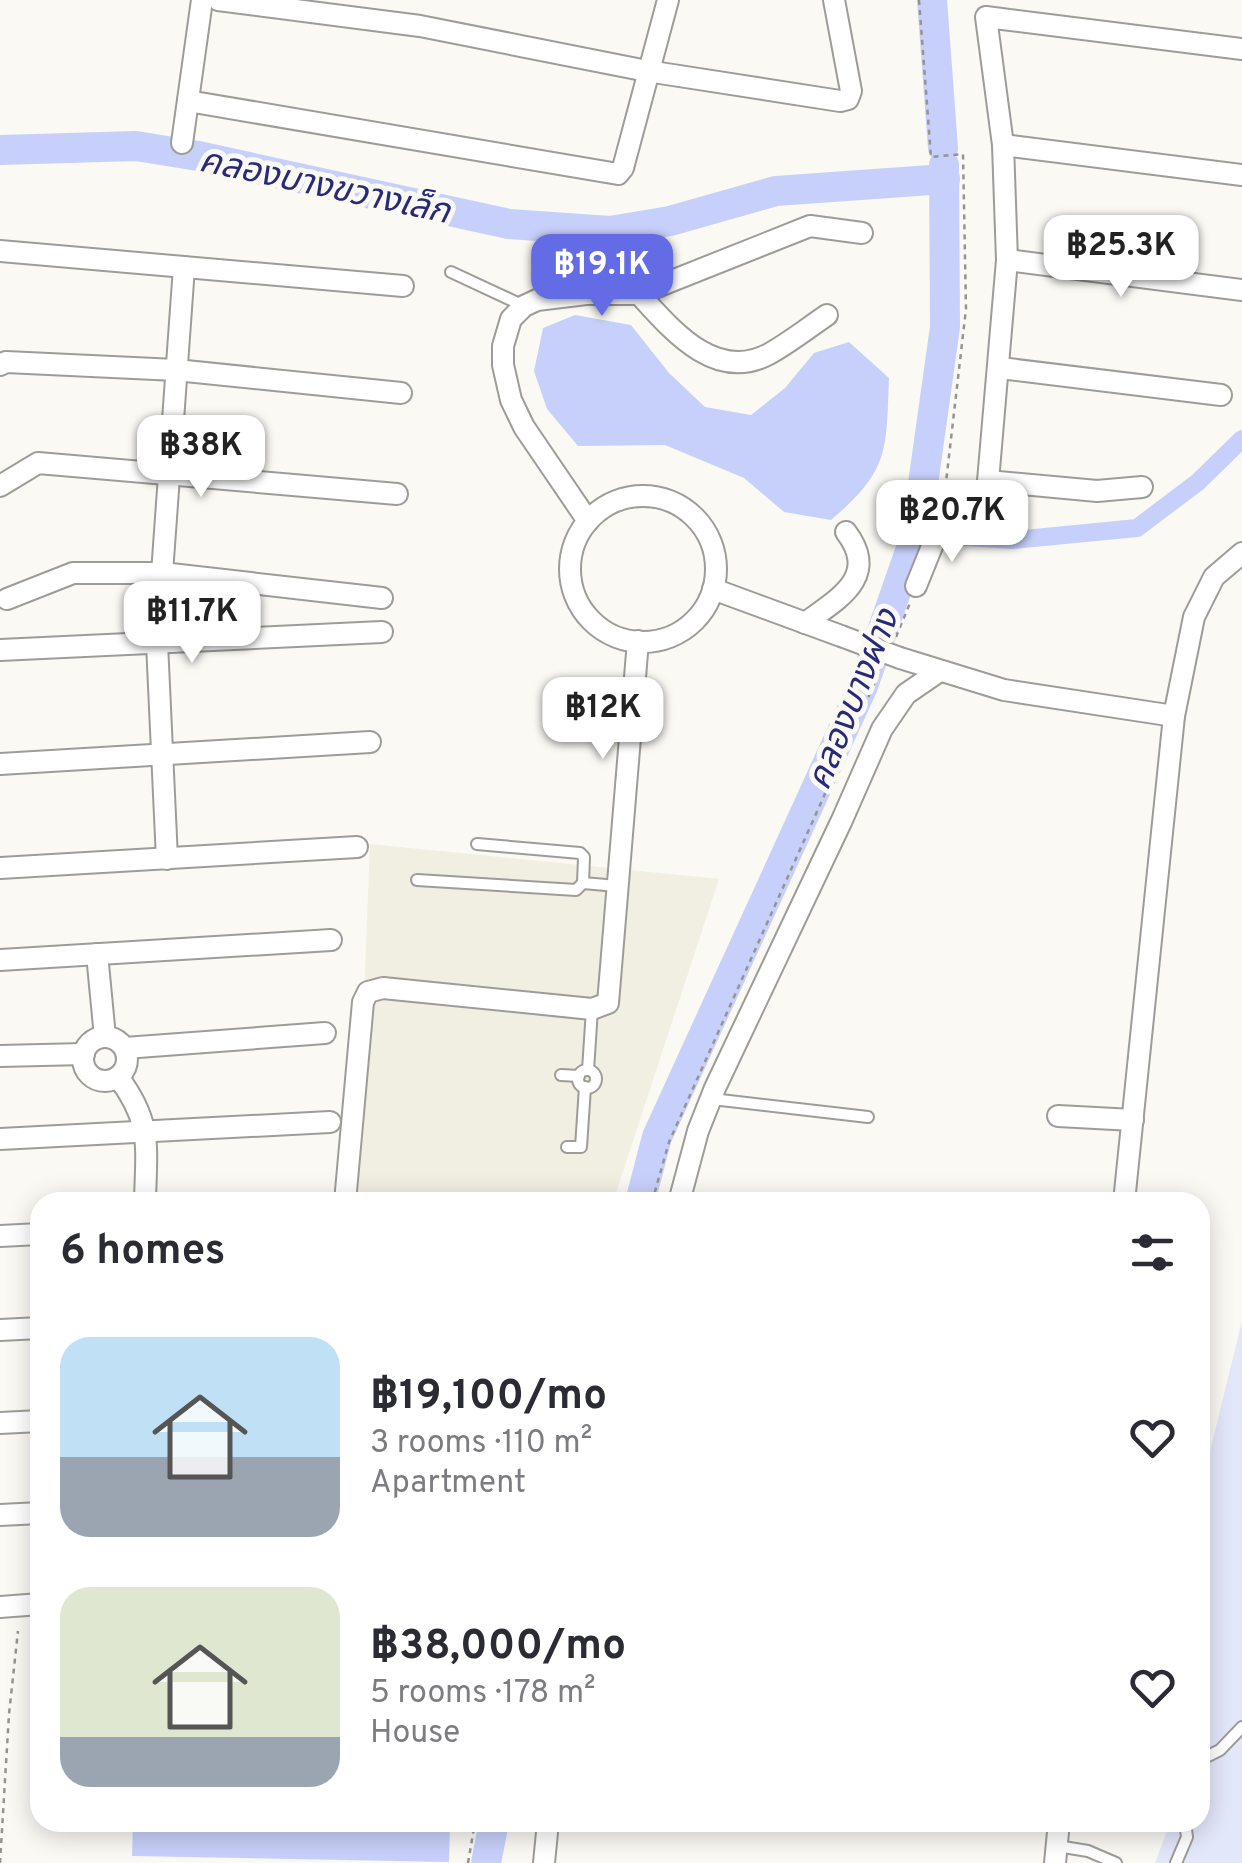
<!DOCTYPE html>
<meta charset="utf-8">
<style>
:root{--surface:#fff;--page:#f2f2f3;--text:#2b2b33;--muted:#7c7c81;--accent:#636ce4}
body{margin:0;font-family:Overpass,"Noto Sans Thai",sans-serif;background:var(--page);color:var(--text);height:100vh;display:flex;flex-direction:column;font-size:38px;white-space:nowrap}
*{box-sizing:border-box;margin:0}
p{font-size:32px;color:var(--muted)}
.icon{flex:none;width:55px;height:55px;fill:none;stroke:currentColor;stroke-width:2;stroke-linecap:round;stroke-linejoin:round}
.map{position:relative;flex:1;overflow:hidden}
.side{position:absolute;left:30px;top:1192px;width:1180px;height:640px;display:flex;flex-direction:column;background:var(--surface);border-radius:30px;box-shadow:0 5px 25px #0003}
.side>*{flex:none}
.price{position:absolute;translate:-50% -85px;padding:0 22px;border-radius:20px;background:#fff;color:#222;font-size:32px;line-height:65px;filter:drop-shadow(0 2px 5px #0008)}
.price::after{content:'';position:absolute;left:50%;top:60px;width:30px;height:22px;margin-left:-15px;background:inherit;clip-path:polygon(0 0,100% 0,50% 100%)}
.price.active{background:var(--accent);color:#fff}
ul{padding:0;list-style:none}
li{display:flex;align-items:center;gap:30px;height:250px;padding:0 30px}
li span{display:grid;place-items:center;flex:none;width:280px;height:200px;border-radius:30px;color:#555}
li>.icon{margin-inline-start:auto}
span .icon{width:120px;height:120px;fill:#fffc;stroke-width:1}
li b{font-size:42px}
h2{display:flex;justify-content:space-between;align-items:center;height:120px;padding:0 30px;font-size:42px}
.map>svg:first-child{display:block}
.built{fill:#f1eee2}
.green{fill:#e3e7fa}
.water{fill:#c7d0fa}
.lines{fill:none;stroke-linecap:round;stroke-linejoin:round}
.canal{stroke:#c7d0fa;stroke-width:18}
.river{stroke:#c7d0fa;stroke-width:30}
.lane-casing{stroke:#9d9c98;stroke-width:14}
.street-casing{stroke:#9d9c98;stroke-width:24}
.path{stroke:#959491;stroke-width:2.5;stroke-dasharray:5 5;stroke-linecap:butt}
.lane{stroke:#fff;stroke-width:10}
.street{stroke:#fff;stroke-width:20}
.street-bridge-casing{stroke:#9d9c98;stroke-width:24;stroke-linecap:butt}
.street-bridge{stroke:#fff;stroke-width:20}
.labels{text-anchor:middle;stroke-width:10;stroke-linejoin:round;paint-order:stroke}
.water-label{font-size:35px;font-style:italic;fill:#292a77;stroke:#faf9f4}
</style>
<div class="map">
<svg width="1242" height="1863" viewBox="0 0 1242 1863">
<rect width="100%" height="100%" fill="#faf9f4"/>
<path class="built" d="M370,844L719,879L613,1202H356Z"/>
<path class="green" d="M1242,1321V1863H1155L1170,1823L1200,1822V1492Z"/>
<g class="water">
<path d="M575,315L631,325L669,373L705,407L751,415L785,388L814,353L849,342L889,378C886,451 890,470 831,520L784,512L744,478L665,445L578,446L547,409L534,371L543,328Z"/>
<path d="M133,1823H450L449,1862L132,1856Z"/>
</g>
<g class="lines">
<path class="canal" d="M916,534L1013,540L1137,528L1198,482L1242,439"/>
<g class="river">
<path d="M932,0L943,148"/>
<path d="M0,150L136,146L198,156L509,224L610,231L670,221L776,191L945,179"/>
<path d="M640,1202L657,1137L863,686L916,534L945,327L944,165"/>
<path d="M486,1863L494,1822"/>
</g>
<g class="lane-casing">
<g id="lane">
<path d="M451,272L524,306"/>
<path d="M477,844L580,853L584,857L583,883"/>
<path d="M417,880L576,890L583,883L617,886"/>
<path d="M588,1070L592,1009"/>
<circle cx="587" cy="1079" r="9"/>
<path d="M561,1075L579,1076"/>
<path d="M712,1099L868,1117"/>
<path d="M567,1147H581L585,1087"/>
<path d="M1200,1760L1220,1750L1242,1727"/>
<path d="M1057,1846L1088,1851L1116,1863"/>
<path d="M1176,1863L1187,1837L1185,1822"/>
</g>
</g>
<g class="street-casing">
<g id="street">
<path d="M218,0L420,26L647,71L840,101L848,99L851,91L834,0"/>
<path d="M188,101L618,174L623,168L668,0"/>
<path d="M182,143L202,0"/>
<path d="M1003,145L1242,175"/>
<path d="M0,251L403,286"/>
<path d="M1007,260L1242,290"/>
<path d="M639,294C671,329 715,383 769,354C789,343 808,328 827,315"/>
<path d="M0,365L6,362L176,370L401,393"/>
<path d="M1000,368L1221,395"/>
<path d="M0,486L38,463L397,494"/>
<path d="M1142,487L1097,491L988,481L1007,260L1003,145L986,17L1242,49"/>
<circle cx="643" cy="569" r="73"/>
<path d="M588,521L524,427L511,400L503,365V346L511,319L524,306L537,300L586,294H639L810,226L862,233"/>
<path d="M916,586L941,524"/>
<path d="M713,589L841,636"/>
<path d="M7,599L73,573H162L382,598"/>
<path d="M805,623C838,599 880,577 846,532"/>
<path d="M0,650L382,632"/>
<path d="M900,658L1004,690L1174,716"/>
<path d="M0,764L370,742"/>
<path d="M167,859L157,643L184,267"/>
<path d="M0,868L357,847"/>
<path d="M97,954L105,1037"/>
<path d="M0,960L331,940"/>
<circle cx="105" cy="1059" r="22"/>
<path d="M125,1048L325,1033"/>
<path d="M0,1056L84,1054"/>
<path d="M118,1077C153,1123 146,1148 145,1202"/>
<path d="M1058,1116L1133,1120"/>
<path d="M0,1139L330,1122"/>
<path d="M345,1202L363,1002L368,992L383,988L592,1009L608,1003L638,641"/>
<path d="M679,1202L698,1131L715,1088L842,820L882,729L906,694L938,672"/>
<path d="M1124,1202L1174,716L1194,617L1214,577L1242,553"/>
<path d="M0,1236L40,1234"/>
<path d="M0,1330L40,1328"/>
<path d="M0,1423L40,1421"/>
<path d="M0,1515L40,1513"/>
<path d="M0,1607L40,1604"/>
<path d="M544,1863L548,1822"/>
<path d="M1055,1863L1059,1822"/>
</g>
</g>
<g class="path">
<path d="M919,0L931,157L963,154L966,309L943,508"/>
<path d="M896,637L910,603"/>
<path d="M652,1202L669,1142L880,671"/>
<path d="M0,1863L9,1714L18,1631"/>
<path d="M468,1863L475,1822"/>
</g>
<use href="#lane" class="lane"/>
<use href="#street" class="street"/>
<g class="street-bridge-casing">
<path id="street-bridge" d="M841,636L900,658"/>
</g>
<use href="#street-bridge" class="street-bridge"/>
</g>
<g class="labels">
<g class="water-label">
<text transform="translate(325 185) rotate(12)" y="12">คลองบางขวางเล็ก</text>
<text transform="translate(852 699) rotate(-68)" y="12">คลองบางฝาง</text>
</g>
</g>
</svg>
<b class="price" style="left:1121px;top:300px">฿25.3K</b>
<b class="price active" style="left:602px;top:319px">฿19.1K</b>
<b class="price" style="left:201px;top:500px">฿38K</b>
<b class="price" style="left:952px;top:565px">฿20.7K</b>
<b class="price" style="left:192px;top:666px">฿11.7K</b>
<b class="price" style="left:603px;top:762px">฿12K</b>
<section class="side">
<h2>6 homes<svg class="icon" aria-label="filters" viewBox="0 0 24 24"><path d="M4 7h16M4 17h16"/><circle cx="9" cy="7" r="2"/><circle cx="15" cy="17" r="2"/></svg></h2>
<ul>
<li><span style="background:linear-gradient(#bfe0f5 60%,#9aa5b1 0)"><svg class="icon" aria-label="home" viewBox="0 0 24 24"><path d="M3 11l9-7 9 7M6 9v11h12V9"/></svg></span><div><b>฿19,100/mo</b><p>3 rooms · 110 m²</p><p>Apartment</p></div><svg class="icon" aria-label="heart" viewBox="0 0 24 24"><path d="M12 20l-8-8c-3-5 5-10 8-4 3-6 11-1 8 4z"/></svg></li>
<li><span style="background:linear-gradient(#dfe7d0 75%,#9aa5b1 0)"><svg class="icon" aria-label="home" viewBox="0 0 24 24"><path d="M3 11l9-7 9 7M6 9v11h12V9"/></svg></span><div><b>฿38,000/mo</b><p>5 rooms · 178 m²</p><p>House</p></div><svg class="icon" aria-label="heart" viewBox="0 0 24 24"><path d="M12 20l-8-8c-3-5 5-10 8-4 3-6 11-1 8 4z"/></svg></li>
</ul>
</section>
</div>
